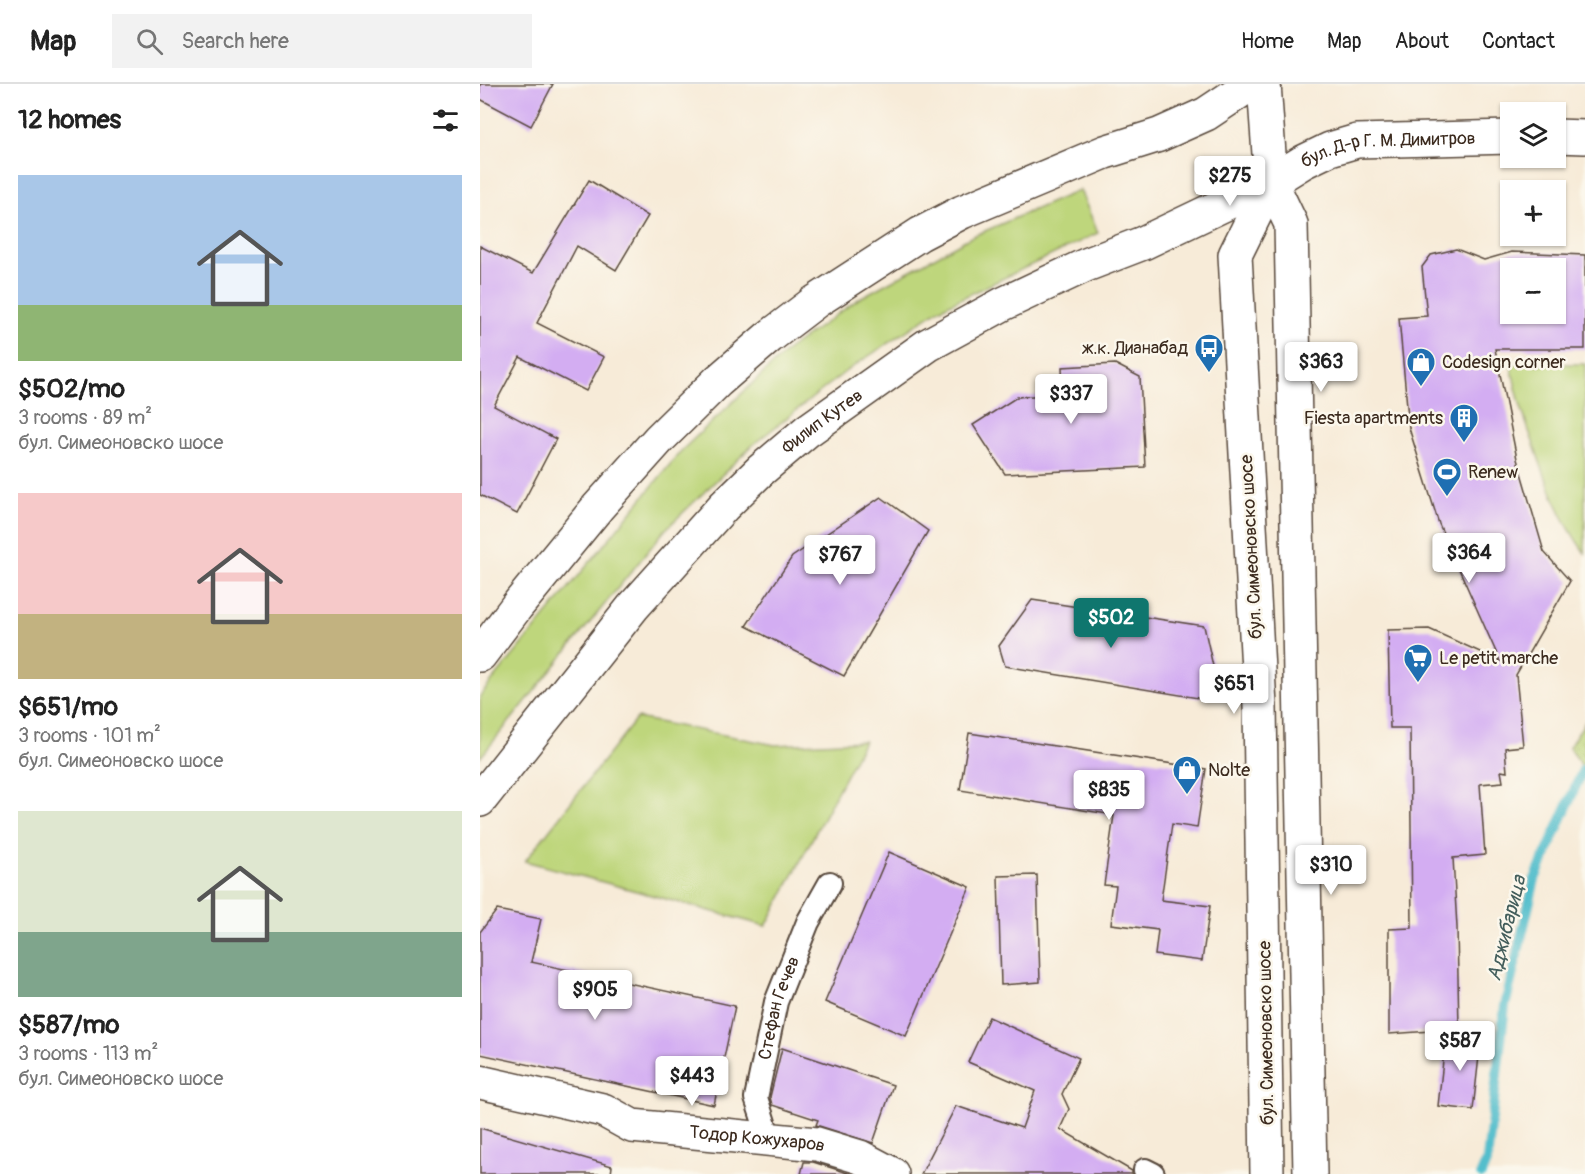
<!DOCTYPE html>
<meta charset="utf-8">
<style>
:root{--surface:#fff;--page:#f2f2f2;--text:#222;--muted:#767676;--line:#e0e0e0;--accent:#0f766e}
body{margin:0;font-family:Pangolin,sans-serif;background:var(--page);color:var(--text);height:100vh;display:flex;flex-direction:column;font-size:22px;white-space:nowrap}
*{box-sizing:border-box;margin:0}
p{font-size:20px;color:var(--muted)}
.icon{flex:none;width:33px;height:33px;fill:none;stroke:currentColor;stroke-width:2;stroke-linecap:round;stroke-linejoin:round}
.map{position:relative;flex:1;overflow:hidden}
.side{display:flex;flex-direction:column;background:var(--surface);width:480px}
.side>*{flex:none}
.fabs{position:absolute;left:1020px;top:18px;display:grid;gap:12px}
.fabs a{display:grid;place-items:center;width:66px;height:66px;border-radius:0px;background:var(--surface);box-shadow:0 2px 4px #0004;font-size:30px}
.price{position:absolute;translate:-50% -51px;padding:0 14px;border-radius:6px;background:#fff;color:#222;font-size:20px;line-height:39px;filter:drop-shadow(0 2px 3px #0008)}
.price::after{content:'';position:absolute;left:50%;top:36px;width:18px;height:14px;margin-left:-9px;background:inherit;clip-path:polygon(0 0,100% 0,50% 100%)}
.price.selected{background:var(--accent);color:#fff}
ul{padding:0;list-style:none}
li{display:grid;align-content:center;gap:12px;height:318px;padding:0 18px}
li span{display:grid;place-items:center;height:186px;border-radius:0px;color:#555}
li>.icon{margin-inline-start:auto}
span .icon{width:108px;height:108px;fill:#fffc;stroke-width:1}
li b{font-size:26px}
h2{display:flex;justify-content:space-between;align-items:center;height:72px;padding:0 18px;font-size:26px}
header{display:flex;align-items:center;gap:36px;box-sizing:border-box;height:84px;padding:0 30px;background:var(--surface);border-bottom:2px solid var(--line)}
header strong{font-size:28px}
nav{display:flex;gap:33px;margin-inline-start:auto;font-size:21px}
.search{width:420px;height:54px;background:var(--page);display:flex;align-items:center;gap:15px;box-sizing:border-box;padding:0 21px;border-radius:0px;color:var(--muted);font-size:22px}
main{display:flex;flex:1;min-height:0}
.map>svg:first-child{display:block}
.green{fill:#bed67b;stroke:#7c804c;stroke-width:1.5}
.garden{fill:url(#garden-dots);stroke:#7c804c;stroke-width:1.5}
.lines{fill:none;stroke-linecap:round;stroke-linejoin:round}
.stream{stroke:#52becc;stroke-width:10}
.building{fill:#d3adf2;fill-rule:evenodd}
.lane-casing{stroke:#57473a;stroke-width:26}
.street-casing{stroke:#57473a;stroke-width:36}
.secondary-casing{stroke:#57473a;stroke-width:36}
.primary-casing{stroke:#57473a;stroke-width:36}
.lane{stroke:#fff;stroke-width:22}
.street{stroke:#fff;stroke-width:33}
.secondary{stroke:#fff;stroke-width:33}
.primary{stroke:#fff;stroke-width:33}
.labels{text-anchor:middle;stroke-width:5;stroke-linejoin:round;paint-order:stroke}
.street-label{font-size:18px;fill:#3b2a1e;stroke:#fbf7ec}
.poi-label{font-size:18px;fill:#3b2a1e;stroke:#fbf7ec;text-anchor:start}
.water-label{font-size:20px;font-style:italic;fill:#435e5b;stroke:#fbf7ec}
</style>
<header>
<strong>Map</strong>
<div class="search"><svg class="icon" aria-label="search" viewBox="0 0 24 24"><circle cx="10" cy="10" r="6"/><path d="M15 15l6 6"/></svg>Search here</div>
<nav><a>Home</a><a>Map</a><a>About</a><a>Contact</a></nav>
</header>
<main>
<section class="side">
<h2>12 homes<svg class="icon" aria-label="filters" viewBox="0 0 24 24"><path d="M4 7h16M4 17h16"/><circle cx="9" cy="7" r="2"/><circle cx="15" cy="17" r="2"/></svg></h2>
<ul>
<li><span style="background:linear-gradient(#a9c7e8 70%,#8fb573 0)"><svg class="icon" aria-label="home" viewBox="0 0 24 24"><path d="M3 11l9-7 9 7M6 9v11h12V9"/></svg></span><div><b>$502/mo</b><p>3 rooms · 89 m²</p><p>бул. Симеоновско шосе</p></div></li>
<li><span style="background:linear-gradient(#f6c9c9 65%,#c2b280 0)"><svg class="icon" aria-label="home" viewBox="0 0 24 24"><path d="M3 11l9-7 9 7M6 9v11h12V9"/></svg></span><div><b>$651/mo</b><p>3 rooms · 101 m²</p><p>бул. Симеоновско шосе</p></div></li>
<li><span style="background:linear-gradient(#dfe7d0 65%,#7fa58c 0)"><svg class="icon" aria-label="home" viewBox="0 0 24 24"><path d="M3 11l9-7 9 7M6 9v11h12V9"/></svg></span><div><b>$587/mo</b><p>3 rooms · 113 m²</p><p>бул. Симеоновско шосе</p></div></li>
</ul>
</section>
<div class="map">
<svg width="1105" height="1090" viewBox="0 0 1105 1090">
<defs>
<pattern id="garden-dots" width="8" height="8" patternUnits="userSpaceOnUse" patternTransform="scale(1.5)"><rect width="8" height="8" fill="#bed67b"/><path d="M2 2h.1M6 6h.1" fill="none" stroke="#a4b86a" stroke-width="1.8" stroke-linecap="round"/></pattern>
</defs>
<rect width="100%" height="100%" fill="#fbf7ec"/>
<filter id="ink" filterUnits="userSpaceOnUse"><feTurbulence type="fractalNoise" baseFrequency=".0167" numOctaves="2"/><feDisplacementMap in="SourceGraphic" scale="12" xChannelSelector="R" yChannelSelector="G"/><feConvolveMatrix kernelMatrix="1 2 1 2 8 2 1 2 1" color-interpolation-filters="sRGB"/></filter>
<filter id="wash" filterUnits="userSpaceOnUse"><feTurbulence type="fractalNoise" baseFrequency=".008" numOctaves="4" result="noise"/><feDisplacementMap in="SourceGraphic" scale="24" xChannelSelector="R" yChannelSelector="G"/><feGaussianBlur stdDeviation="1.35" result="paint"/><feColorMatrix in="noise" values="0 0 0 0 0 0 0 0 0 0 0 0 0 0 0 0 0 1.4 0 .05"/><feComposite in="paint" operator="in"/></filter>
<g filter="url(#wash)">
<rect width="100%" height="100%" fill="#f7ebd8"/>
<g class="green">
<path d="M600,106L618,149L461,224L365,288L275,359L185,446L0,674V612L201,367L310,264L380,214L491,153Z"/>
<path d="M1031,280H1105V469C1081,437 1067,399 1054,361C1044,333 1036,310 1031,280Z"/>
<path d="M157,634L295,661L384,657L286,842L45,777Z"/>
</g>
<path class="garden" d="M1105,638V686L1089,663Z"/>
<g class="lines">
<path class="stream" d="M1001,1090L1007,1076L1025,922L1055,795L1103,686"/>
</g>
<g id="blocks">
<g class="building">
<path d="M0,0H73L51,42L0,15Z"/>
<path d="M109,96L168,132L136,186L97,162L57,239L124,273L106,307L40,273L14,322L76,355L37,430L0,411V162L53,189Z"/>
<path d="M976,165L1004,176L1032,168L1105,171V265H1015L1037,375L1064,468L1090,497L1036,591L1043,662L1025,664L1027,688L1021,687L1023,698L1000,700L1005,771L973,774L977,843L979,945L909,950V845L932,844L930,644H910L908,546L949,545L1020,577L959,440L929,344L919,234L947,232L942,183L951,171ZM1030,184H1076V230H1030Z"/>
<path d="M635,280L660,293L665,383L525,390L493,341L537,313L583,310L582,283Z"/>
<path d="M401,413L448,447L364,592L266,542L312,473Z"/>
<path d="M552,516L724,542L737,600L718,614L525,582L519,562Z"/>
<path d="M489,649L726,685L717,744L692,740L681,816L730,822L722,877L675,871L678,846L631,840L636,802L624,801L634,731L480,706Z"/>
<path d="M409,768L490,803L426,952L345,918Z"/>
<path d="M557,791L560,898L521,901L518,792Z"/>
<path d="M17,826L61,835L51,878L255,922L234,1021L0,970V848Z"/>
<path d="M509,933L599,974L582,1010L589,1025L580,1045L652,1087V1090H441L476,1022L542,1044L555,1007L488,978Z"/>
<path d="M966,950L1001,954L993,1026L958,1022Z"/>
<path d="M302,964L413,1001L393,1059L336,1041L338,1036L292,1021L290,1013Z"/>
<path d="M0,1044L132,1082L131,1090H0Z"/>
<path d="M324,1078H333L371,1090H321Z"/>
</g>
</g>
</g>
<g filter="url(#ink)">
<use href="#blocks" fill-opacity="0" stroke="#57473a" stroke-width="1.5"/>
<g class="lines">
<g class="lane-casing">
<g id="lane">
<path id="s1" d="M289,1054L276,1014L296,918L328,838L350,799"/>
<path d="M665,1086L673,1090"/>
</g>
</g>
<g class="street-casing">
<g id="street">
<path id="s2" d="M0,998L123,1026L152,1042L337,1060L380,1073L412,1090"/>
</g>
</g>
<g class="secondary-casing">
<g id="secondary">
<path d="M784,0L791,98L811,140L830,1090"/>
<path d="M787,1090L780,622L755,171L791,98"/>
</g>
</g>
<g class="primary-casing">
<g id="primary">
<path d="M1076,52L1105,53"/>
<path d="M0,571L37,522L118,423L179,355L238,297L289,253L335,218L440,150L482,128L625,68L679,51L726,30L771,0"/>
<path id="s3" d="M0,716L153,523L244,422L281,386L327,347L448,261L523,220L606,181L663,159L791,98L823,78L850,65L877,57L1030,53"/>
</g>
</g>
<use href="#lane" class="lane"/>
<use href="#street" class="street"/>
<use href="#secondary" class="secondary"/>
<use href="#primary" class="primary"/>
</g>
</g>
<defs>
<g id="bus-pin" transform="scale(1.5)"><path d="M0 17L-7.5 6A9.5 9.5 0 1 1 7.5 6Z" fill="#1f6fb2" stroke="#fbf7ec"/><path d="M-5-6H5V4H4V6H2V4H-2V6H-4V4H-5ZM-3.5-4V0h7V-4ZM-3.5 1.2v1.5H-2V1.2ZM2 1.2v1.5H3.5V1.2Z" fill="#fff"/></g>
<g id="shop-pin" transform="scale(1.5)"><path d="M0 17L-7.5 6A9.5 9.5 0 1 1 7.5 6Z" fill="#1f6fb2" stroke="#fbf7ec"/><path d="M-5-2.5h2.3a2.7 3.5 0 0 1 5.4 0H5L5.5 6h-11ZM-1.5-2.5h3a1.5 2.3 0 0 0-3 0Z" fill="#fff"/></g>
<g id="building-pin" transform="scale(1.5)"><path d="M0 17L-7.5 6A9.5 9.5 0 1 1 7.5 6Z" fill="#1f6fb2" stroke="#fbf7ec"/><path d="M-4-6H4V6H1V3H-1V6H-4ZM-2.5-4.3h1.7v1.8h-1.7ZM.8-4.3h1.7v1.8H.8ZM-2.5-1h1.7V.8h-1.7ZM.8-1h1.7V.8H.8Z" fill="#fff"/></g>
<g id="stadium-pin" transform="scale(1.5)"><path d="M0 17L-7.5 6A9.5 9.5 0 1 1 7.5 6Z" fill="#1f6fb2" stroke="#fbf7ec"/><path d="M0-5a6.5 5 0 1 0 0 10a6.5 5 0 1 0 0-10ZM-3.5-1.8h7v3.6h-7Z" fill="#fff"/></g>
<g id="supermarket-pin" transform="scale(1.5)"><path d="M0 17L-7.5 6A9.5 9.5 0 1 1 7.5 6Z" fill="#1f6fb2" stroke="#fbf7ec"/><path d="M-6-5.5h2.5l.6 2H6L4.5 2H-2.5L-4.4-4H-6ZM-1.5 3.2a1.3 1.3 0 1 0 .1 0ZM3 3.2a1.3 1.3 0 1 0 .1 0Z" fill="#fff"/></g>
</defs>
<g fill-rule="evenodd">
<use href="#bus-pin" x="729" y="264"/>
<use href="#shop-pin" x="941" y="278"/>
<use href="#building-pin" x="984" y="334"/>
<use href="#stadium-pin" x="967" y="388"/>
<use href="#supermarket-pin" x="938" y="574"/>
<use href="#shop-pin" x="707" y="686"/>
</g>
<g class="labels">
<g class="street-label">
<text dy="6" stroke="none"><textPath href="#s3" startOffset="1148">бул. Д-р Г. М. Димитров</textPath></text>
<text dy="6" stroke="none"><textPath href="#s3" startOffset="512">Филип Кутев</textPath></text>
<text transform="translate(771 463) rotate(-93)" y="6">бул. Симеоновско шосе</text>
<text dy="6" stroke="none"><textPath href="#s1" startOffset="135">Стефан Гечев</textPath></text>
<text transform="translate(786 949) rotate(-91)" y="6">бул. Симеоновско шосе</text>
<text dy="6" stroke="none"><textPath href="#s2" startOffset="285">Тодор Кожухаров</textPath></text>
</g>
<g class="poi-label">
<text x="708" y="270" text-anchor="end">ж.к. Дианабад</text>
<text x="962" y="284">Codesign corner</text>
<text x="963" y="340" text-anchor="end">Fiesta apartments</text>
<text x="988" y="394">Renew</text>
<text x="959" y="580">Le petit marche</text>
<text x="728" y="692">Nolte</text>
</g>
<g class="water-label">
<text transform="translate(1026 844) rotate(-76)" y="7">Аджибарица</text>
</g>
</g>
</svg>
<div class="fabs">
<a><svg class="icon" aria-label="layers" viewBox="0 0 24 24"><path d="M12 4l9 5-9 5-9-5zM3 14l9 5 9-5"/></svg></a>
<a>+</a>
<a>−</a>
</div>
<b class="price" style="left:750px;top:123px">$275</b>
<b class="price" style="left:841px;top:309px">$363</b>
<b class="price" style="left:591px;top:341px">$337</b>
<b class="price" style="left:989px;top:500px">$364</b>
<b class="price" style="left:360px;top:502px">$767</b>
<b class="price selected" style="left:631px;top:565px">$502</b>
<b class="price" style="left:754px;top:631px">$651</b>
<b class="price" style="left:629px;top:737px">$835</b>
<b class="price" style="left:851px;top:812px">$310</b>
<b class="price" style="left:115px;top:937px">$905</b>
<b class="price" style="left:980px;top:988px">$587</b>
<b class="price" style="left:212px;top:1023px">$443</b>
</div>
</main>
